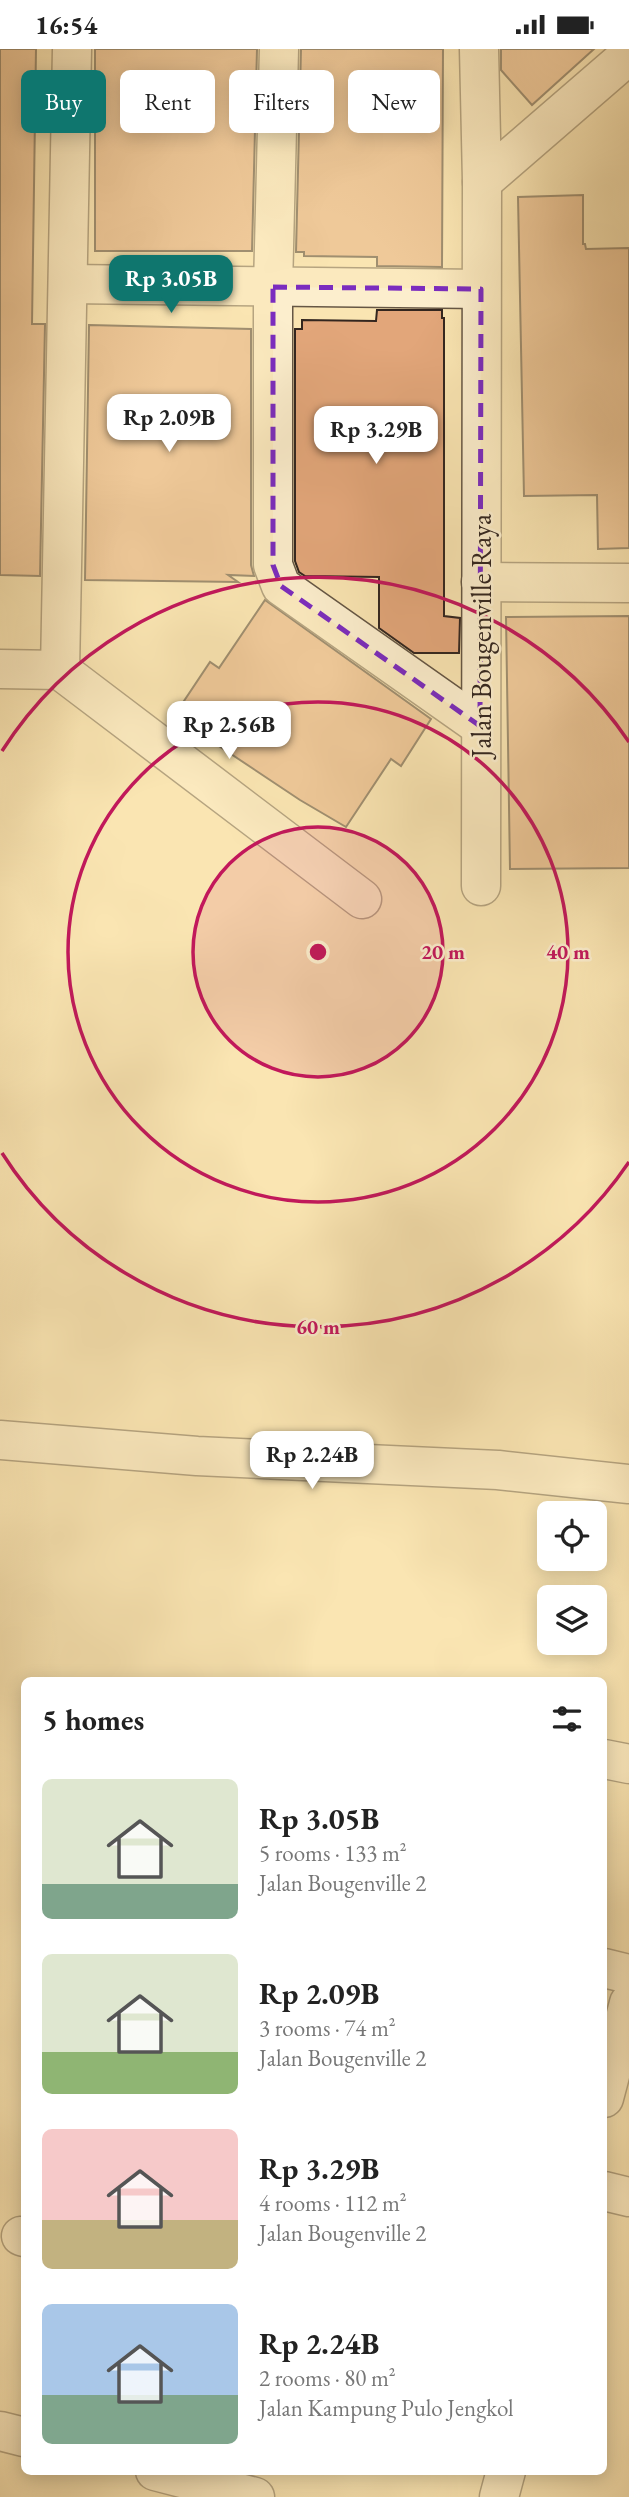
<!DOCTYPE html>
<meta charset="utf-8">
<style>
:root{--surface:#fff;--page:#f2f2f2;--text:#222;--muted:#767676;--accent:#0f766e}
body{margin:0;font-family:"EB Garamond",serif;background:var(--page);color:var(--text);height:100vh;display:flex;flex-direction:column;font-size:26px;white-space:nowrap}
*{box-sizing:border-box;margin:0}
p{font-size:23px;color:var(--muted)}
.icon{flex:none;width:38px;height:38px;fill:none;stroke:currentColor;stroke-width:2;stroke-linecap:round;stroke-linejoin:round}
.map{position:relative;flex:1;overflow:hidden}
.sheet{position:absolute;left:21px;top:1628px;width:586px;height:798px;display:flex;flex-direction:column;background:var(--surface);border-radius:10px;box-shadow:0 4px 18px #0003}
.sheet>*{flex:none}
.banner{position:absolute;left:21px;top:21px;width:588px;height:63px;display:flex;gap:14px}
.tools{position:absolute;left:537px;top:1452px;display:grid;gap:14px}
.tools a{display:grid;place-items:center;width:70px;height:70px;border-radius:10px;background:var(--surface);box-shadow:0 4px 18px #0003;font-size:35px}
.price{position:absolute;translate:-50% -60px;padding:0 16px;border-radius:14px;background:#fff;color:#222;font-size:23px;line-height:46px;filter:drop-shadow(0 2px 4px #0008)}
.price::after{content:'';position:absolute;left:50%;top:42px;width:21px;height:16px;margin-left:-10px;background:inherit;clip-path:polygon(0 0,100% 0,50% 100%)}
.price.selected{background:var(--accent);color:#fff}
ul{padding:0;list-style:none}
li{display:flex;align-items:center;gap:21px;height:175px;padding:0 21px}
li span{display:grid;place-items:center;flex:none;width:196px;height:140px;border-radius:10px;color:#555}
li>.icon{margin-inline-start:auto}
span .icon{width:84px;height:84px;fill:#fffc;stroke-width:1}
li b{font-size:30px}
h2{display:flex;justify-content:space-between;align-items:center;height:84px;padding:0 21px;font-size:30px}
.chip{padding:0 24px;border-radius:10px;background:var(--surface);box-shadow:0 4px 18px #0003;font-size:24px;line-height:63px}
.chip.selected{background:var(--accent);color:#fff}
.status{display:flex;justify-content:space-between;align-items:center;height:49px;padding:0 35px;background:var(--surface);direction:ltr}
.status svg{height:19px;fill:currentColor}
.map>svg:first-child{display:block}
.building{fill:#e2a67a;stroke:#33261f;stroke-width:2}
.lines{fill:none;stroke-linecap:round;stroke-linejoin:round}
.street-casing{stroke:#655644;stroke-width:41}
.street{stroke:#fceecd;stroke-width:38}
.marked{fill:none;stroke:#7b2cbf;stroke-width:5;stroke-dasharray:14 9;stroke-linejoin:round}
.ring{fill:none;stroke:#c2185b;stroke-width:3.5}
.labels{text-anchor:middle;stroke-width:5;stroke-linejoin:round;paint-order:stroke}
.street-label{font-size:28px;fill:#33261f;stroke:#fceecd}
.centre{fill:#c2185b;stroke:#fceecd;stroke-width:3.5}
.ring-label{font-size:21px;text-anchor:middle;font-weight:bold;fill:#c2185b;stroke:#fceecd;stroke-width:5;stroke-linejoin:round;paint-order:stroke}
</style>
<div class="status"><b>16:54</b><svg viewBox="0 0 49 12"><path d="M0 12V9h3v3zM5 12V6h3v6zM10 12V3h3v9zM15 12V0h3v12zM26 1h20v11H26zM47 4h2v5h-2z"/></svg></div>
<div class="map">
<svg width="629" height="2448" viewBox="0 0 629 2448">
<rect width="100%" height="100%" fill="#fae5b2"/>
<filter id="stains"><feTurbulence type="fractalNoise" baseFrequency=".00286" numOctaves="4"/><feColorMatrix values="0 0 0 0 .2 0 0 0 0 .09 0 0 0 0 .02 0 0 0 .5 -.17"/></filter>
<radialGradient id="worn" r=".72"><stop offset=".6" stop-color="#630" stop-opacity="0"/><stop offset="1" stop-color="#630" stop-opacity=".3"/></radialGradient>
<g class="building">
<path d="M0,0H36L32,275H45L40,527L0,526Z"/>
<path d="M95,0H257L252,202H95Z"/>
<path d="M301,0H443L442,218L377,217V208L304,207V203H296Z"/>
<path d="M501,0H594L532,56L501,21Z"/>
<path d="M583,146V195H585L586,200L629,199V499L598,500L597,446L524,447L518,148Z"/>
<path d="M377,261H442V269H444V567L460,569L459,604H414L379,579V528L305,527L299,523L295,512V280H302V271L376,272Z"/>
<path d="M89,276L251,280V516L254,527L228,526L238,533L85,531Z"/>
<path d="M265,551L431,670L401,717L391,710L346,778L300,751L174,667L210,613L219,619Z"/>
<path d="M629,567V819L510,820L506,568Z"/>
</g>
<g class="lines">
<g class="street-casing">
<g id="street">
<path d="M279,0L273,238V516L281,537L480,677"/>
<path d="M479,0L482,133L481,837"/>
<path d="M482,133L629,6"/>
<path d="M68,235L481,240"/>
<path d="M481,533L629,534"/>
<path d="M0,620L60,621L362,850"/>
<path d="M60,621L72,0"/>
<path d="M0,1391L197,1407L498,1421L629,1435"/>
<path d="M604,1710L629,1715"/>
<path d="M604,1919L629,1925"/>
<path d="M604,2049L629,1954"/>
<path d="M604,2142L629,2148"/>
<path d="M21,2187L24,2188"/>
<path d="M0,2382L24,2388"/>
<path d="M155,2422L255,2448"/>
<path d="M499,2448L506,2422"/>
</g>
</g>
<use href="#street" class="street"/>
</g>
<path d="M0 0H629V2448H0ZM273,238L481,240L480,677L281,537L273,516Z" fill="#fae5b2" fill-opacity=".55" fill-rule="evenodd"/>
<path class="marked" d="M273,238L481,240L480,677L281,537L273,516Z"/>
<circle cx="318" cy="903" r="125" fill="#c2185b" fill-opacity=".12"/>
<g class="ring">
<circle cx="318" cy="903" r="125"/>
<circle cx="318" cy="903" r="250"/>
<path d="M629 1113A375 375 0 0 1 2 1104M2 702A375 375 0 0 1 629 693"/>
</g>
<g class="labels">
<g class="street-label">
<text transform="translate(481 587) rotate(-90)" y="10">Jalan Bougenville Raya</text>
</g>
</g>
<circle cx="318" cy="903" r="10" class="centre"/>
<g class="ring-label">
<text x="443" y="910">20 m</text>
<text x="568" y="910">40 m</text>
<text x="318" y="1285">60 m</text>
</g>
<rect width="100%" height="100%" filter="url(#stains)"/>
<rect width="100%" height="100%" fill="url(#worn)"/>
</svg>
<div class="tools">
<a><svg class="icon" aria-label="locate" viewBox="0 0 24 24"><circle cx="12" cy="12" r="6"/><path d="M12 2v4M12 18v4M2 12h4M18 12h4"/></svg></a>
<a><svg class="icon" aria-label="layers" viewBox="0 0 24 24"><path d="M12 4l9 5-9 5-9-5zM3 14l9 5 9-5"/></svg></a>
</div>
<b class="price selected" style="left:171px;top:266px">Rp 3.05B</b>
<b class="price" style="left:169px;top:405px">Rp 2.09B</b>
<b class="price" style="left:376px;top:417px">Rp 3.29B</b>
<b class="price" style="left:229px;top:712px">Rp 2.56B</b>
<b class="price" style="left:312px;top:1442px">Rp 2.24B</b>
<div class="banner">
<a class="chip selected">Buy</a>
<a class="chip">Rent</a>
<a class="chip">Filters</a>
<a class="chip">New</a>
</div>
<section class="sheet">
<h2>5 homes<svg class="icon" aria-label="filters" viewBox="0 0 24 24"><path d="M4 7h16M4 17h16"/><circle cx="9" cy="7" r="2"/><circle cx="15" cy="17" r="2"/></svg></h2>
<ul>
<li><span style="background:linear-gradient(#dfe7d0 75%,#7fa58c 0)"><svg class="icon" aria-label="home" viewBox="0 0 24 24"><path d="M3 11l9-7 9 7M6 9v11h12V9"/></svg></span><div><b>Rp 3.05B</b><p>5 rooms · 133 m²</p><p>Jalan Bougenville 2</p></div></li>
<li><span style="background:linear-gradient(#dfe7d0 70%,#8fb573 0)"><svg class="icon" aria-label="home" viewBox="0 0 24 24"><path d="M3 11l9-7 9 7M6 9v11h12V9"/></svg></span><div><b>Rp 2.09B</b><p>3 rooms · 74 m²</p><p>Jalan Bougenville 2</p></div></li>
<li><span style="background:linear-gradient(#f6c9c9 65%,#c2b280 0)"><svg class="icon" aria-label="home" viewBox="0 0 24 24"><path d="M3 11l9-7 9 7M6 9v11h12V9"/></svg></span><div><b>Rp 3.29B</b><p>4 rooms · 112 m²</p><p>Jalan Bougenville 2</p></div></li>
<li><span style="background:linear-gradient(#a9c7e8 65%,#7fa58c 0)"><svg class="icon" aria-label="home" viewBox="0 0 24 24"><path d="M3 11l9-7 9 7M6 9v11h12V9"/></svg></span><div><b>Rp 2.24B</b><p>2 rooms · 80 m²</p><p>Jalan Kampung Pulo Jengkol</p></div></li>
</ul>
</section>
</div>
